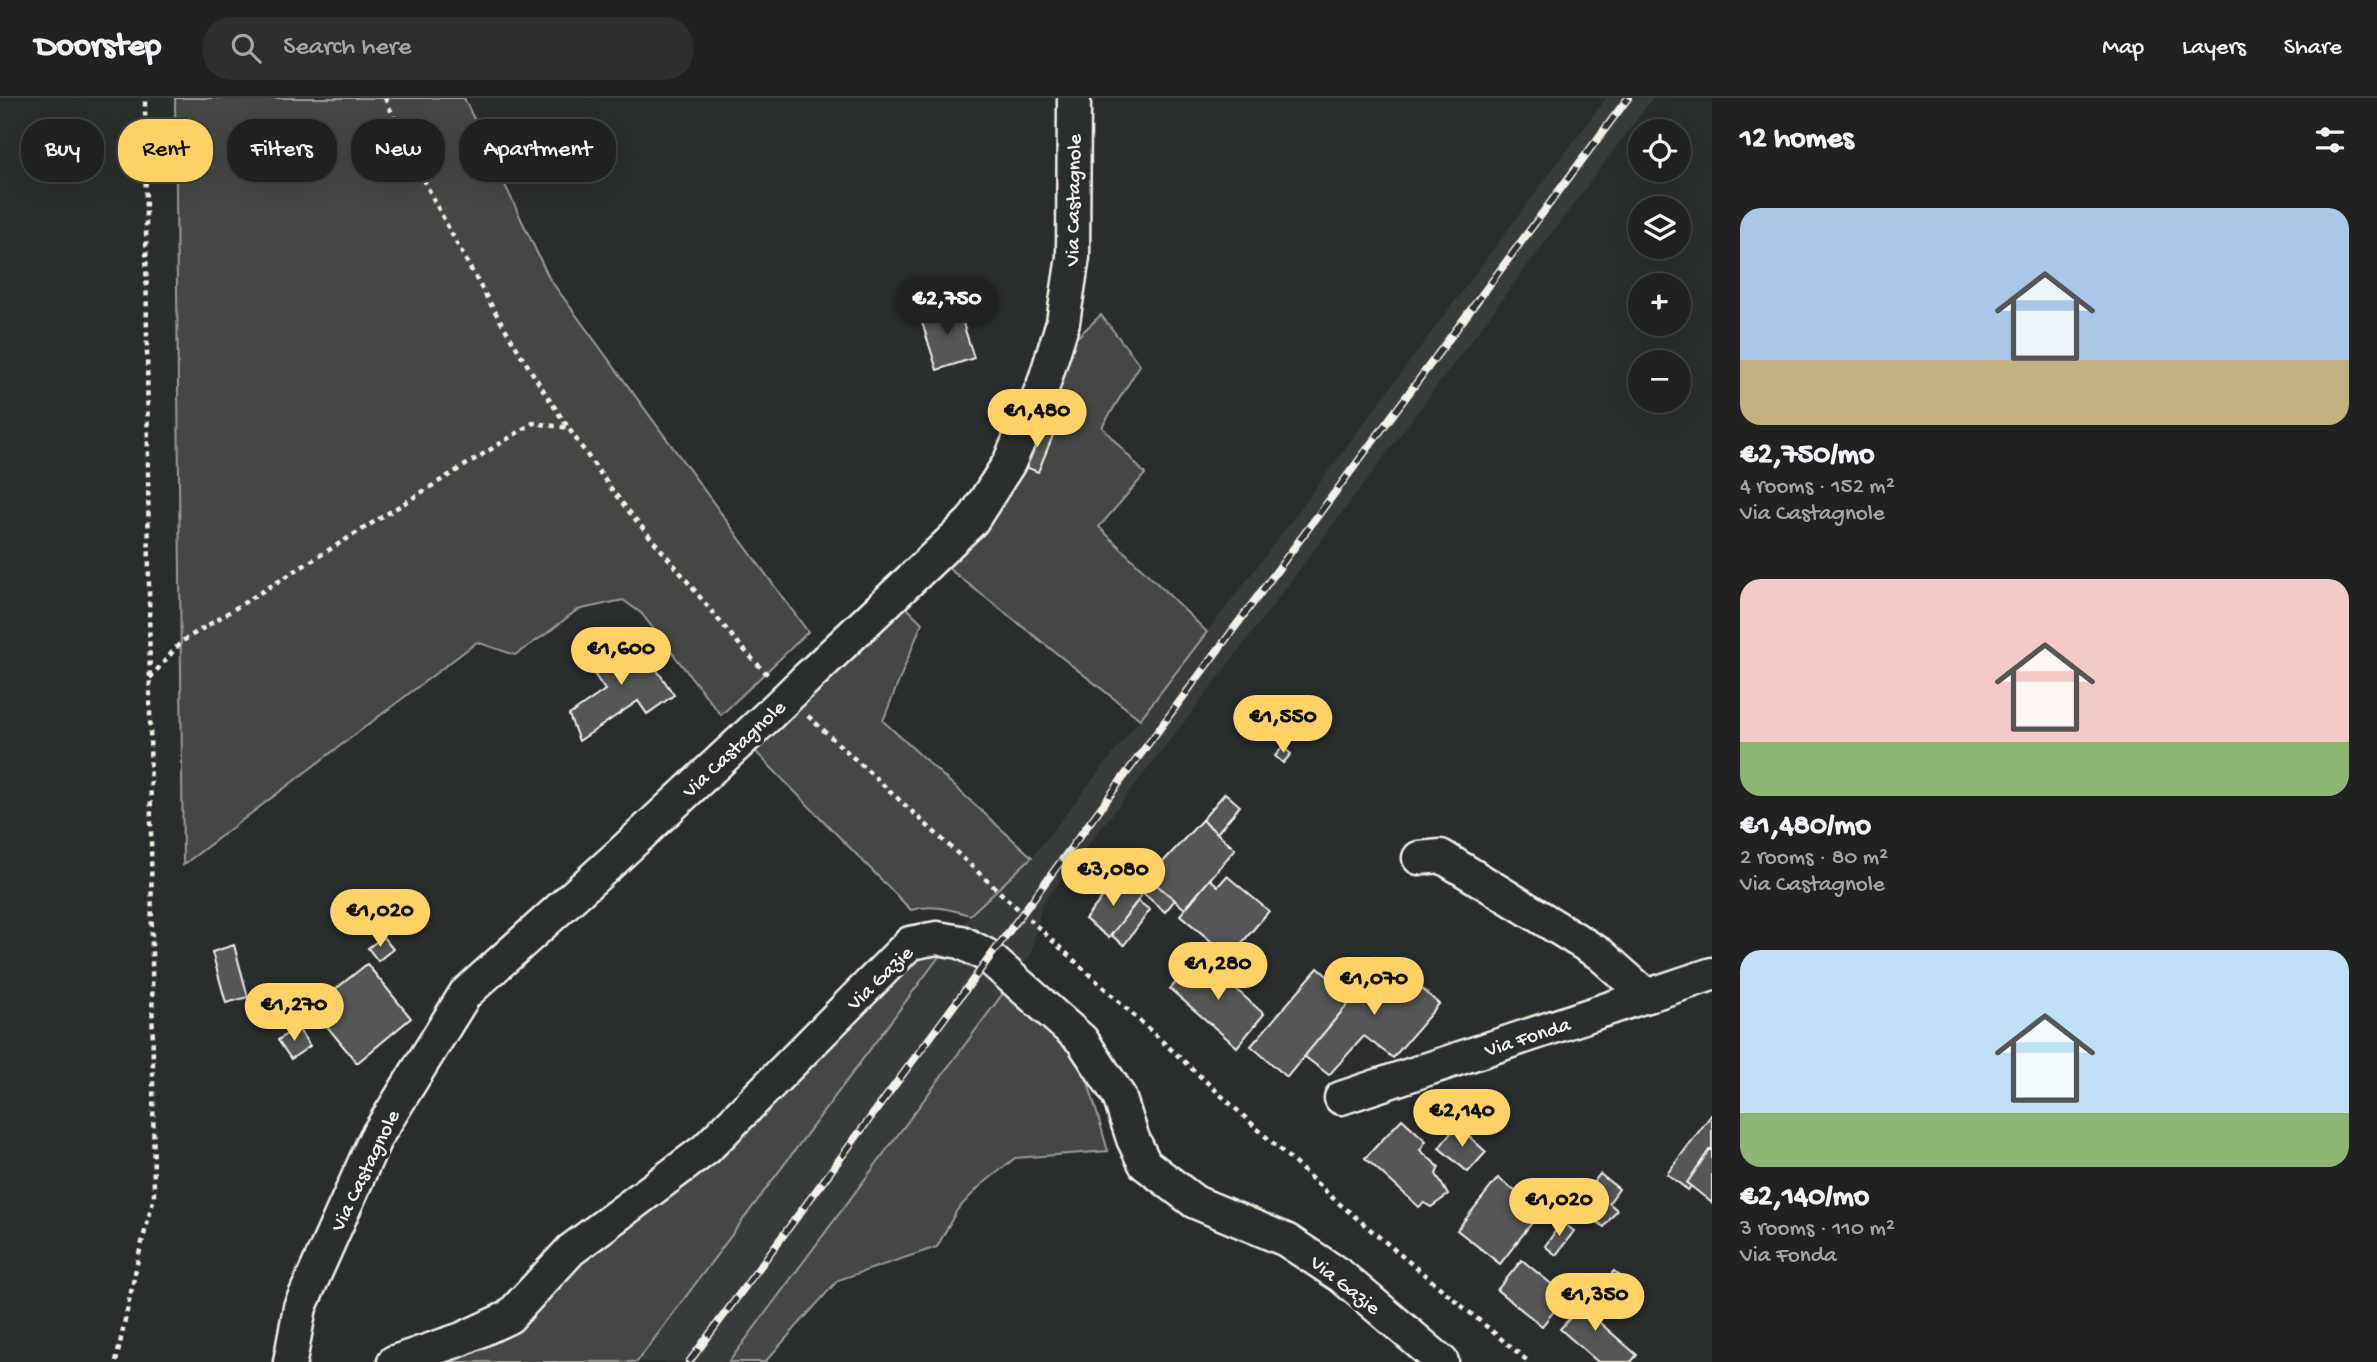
<!DOCTYPE html>
<meta charset="utf-8">
<style>
:root{--surface:#202222;--page:#2d2f2f;--text:#f1f3f6;--muted:#a2a4a5;--line:#3d3f40;--accent:#ffd166}
body{margin:0;font-family:"Gochi Hand",sans-serif;background:var(--page);color:var(--text);height:100vh;display:flex;flex-direction:column;font-size:26px;white-space:nowrap}
*{box-sizing:border-box;margin:0}
p{font-size:23px;color:var(--muted)}
.icon{flex:none;width:38px;height:38px;fill:none;stroke:currentColor;stroke-width:2;stroke-linecap:round;stroke-linejoin:round}
.map{position:relative;flex:1;overflow:hidden}
.drawer{display:flex;flex-direction:column;background:var(--surface);width:665px}
.drawer>*{flex:none}
.banner{position:absolute;left:21px;top:21px;width:665px;height:63px;display:flex;gap:14px}
.controls{position:absolute;left:1628px;top:21px;display:grid;gap:14px}
.controls a{display:grid;place-items:center;width:63px;height:63px;border-radius:50%;background:var(--surface);box-shadow:0 7px 28px #0002,0 0 0 2px var(--line);font-size:35px}
.price{position:absolute;translate:-50% -60px;padding:0 16px;border-radius:24px;background:var(--accent);color:#111;font-size:23px;line-height:46px;filter:drop-shadow(0 2px 4px #0008)}
.price::after{content:'';position:absolute;left:50%;top:42px;width:21px;height:16px;margin-left:-10px;background:inherit;clip-path:polygon(0 0,100% 0,50% 100%)}
.price.on{background:#222;color:#fff}
ul{padding:0;list-style:none}
li{display:grid;align-content:center;gap:14px;height:371px;padding:0 28px}
li span{display:grid;place-items:center;height:217px;border-radius:21px;color:#555}
li>.icon{margin-inline-start:auto}
span .icon{width:126px;height:126px;fill:#fffc;stroke-width:1}
li b{font-size:30px}
h2{display:flex;justify-content:space-between;align-items:center;height:84px;padding:0 28px;font-size:30px}
.tag{padding:0 24px;border-radius:28px;background:var(--surface);box-shadow:0 7px 28px #0002,0 0 0 2px var(--line);font-size:24px;line-height:63px}
.tag.on{background:var(--accent);color:#111}
header{display:flex;align-items:center;gap:42px;box-sizing:border-box;height:98px;padding:0 35px;background:var(--surface);border-bottom:2px solid var(--line)}
header strong{font-size:33px}
nav{display:flex;gap:38px;margin-inline-start:auto;font-size:24px}
.search{width:490px;height:63px;background:var(--page);display:flex;align-items:center;gap:18px;box-sizing:border-box;padding:0 24px;border-radius:28px;color:var(--muted);font-size:26px}
main{display:flex;flex:1;min-height:0}
.map>svg:first-child{display:block}
.built{fill:#373a3a}
.green{fill:#444645;stroke:#9c9c96;stroke-width:2}
.building{fill:#555756;stroke:#f4f1e8;stroke-width:2}
.lines{fill:none;stroke-linecap:round;stroke-linejoin:round}
.minor-casing{stroke:#f4f1e8;stroke-width:37}
.path{stroke:#f4f1e8;stroke-width:4.5;stroke-dasharray:5 5;stroke-linecap:butt}
.minor{stroke:#2a2d2e;stroke-width:32}
.rail-casing{stroke:#f4f1e8;stroke-width:8}
.rail{stroke:#2a2d2e;stroke-width:5;stroke-dasharray:16;stroke-linecap:butt}
.minor-bridge-casing{stroke:#f4f1e8;stroke-width:37;stroke-linecap:butt}
.minor-bridge{stroke:#2a2d2e;stroke-width:32}
.labels{text-anchor:middle;stroke-width:7;stroke-linejoin:round;paint-order:stroke}
.street-label{font-size:21px;fill:#f4f1e8;stroke:#2a2d2e}
</style>
<header>
<strong>Doorstep</strong>
<div class="search"><svg class="icon" aria-label="search" viewBox="0 0 24 24"><circle cx="10" cy="10" r="6"/><path d="M15 15l6 6"/></svg>Search here</div>
<nav><a>Map</a><a>Layers</a><a>Share</a></nav>
</header>
<main>
<div class="map">
<svg width="1712" height="1264" viewBox="0 0 1712 1264">
<rect width="100%" height="100%" fill="#2a2d2e"/>
<filter id="ink" filterUnits="userSpaceOnUse"><feTurbulence type="fractalNoise" baseFrequency=".0143" numOctaves="2"/><feDisplacementMap in="SourceGraphic" scale="14" xChannelSelector="R" yChannelSelector="G"/><feConvolveMatrix kernelMatrix="1 2 1 2 8 2 1 2 1" color-interpolation-filters="sRGB"/></filter>
<g filter="url(#ink)">
<path class="built" d="M1606,0H1653L1207,595L1042,806L1031,857L729,1264H637L970,817L1032,759L1140,621L1253,474Z"/>
<g class="green">
<path d="M175,0H464L549,180L808,534L721,617L641,515L623,502L577,512L546,536L515,557L477,544L183,767Z"/>
<path d="M1101,217L1140,267L1102,329L1145,376L1099,429L1207,534L1140,621L943,466L1071,245Z"/>
<path d="M902,505L922,525L883,623L1032,759L970,817C950,811 931,806 911,812L752,650Z"/>
<path d="M927,856H941L637,1264H400L483,1238L575,1160L705,1064L807,974L889,885L912,864Z"/>
<path d="M1004,894L1077,958L1088,984L1108,1053L1015,1060L979,1089L957,1112L937,1149L838,1182L765,1264H729Z"/>
</g>
<g class="building">
<path d="M957,206L974,260L937,272L920,218Z"/>
<path d="M1037,327L1054,335L1038,374L1021,367Z"/>
<path d="M633,537L674,597L647,616L638,603L579,643L569,617L605,592L588,567Z"/>
<path d="M1283,649L1291,656L1283,665L1275,658Z"/>
<path d="M1225,695L1240,708L1217,735L1202,722Z"/>
<path d="M1202,722L1235,751L1185,811L1148,780Z"/>
<path d="M1227,778L1269,813L1230,859L1180,817L1210,781L1218,788Z"/>
<path d="M1118,780L1141,798L1109,840L1085,821Z"/>
<path d="M1153,784L1175,802L1165,814L1143,795Z"/>
<path d="M1138,803L1150,812L1124,847L1111,837Z"/>
<path d="M383,839L393,851L378,863L368,850Z"/>
<path d="M234,847L248,899L226,905L212,854Z"/>
<path d="M1375,859L1403,882L1408,878L1439,906L1393,960L1364,938L1329,977L1304,958L1353,900L1346,894Z"/>
<path d="M1195,863L1208,873L1211,869L1264,916L1237,949L1170,891Z"/>
<path d="M367,866L411,920L357,965L312,910Z"/>
<path d="M1318,870L1353,900L1287,979L1251,948Z"/>
<path d="M297,929L310,948L291,961L278,942Z"/>
<path d="M1712,1016V1053L1710,1051L1687,1085L1691,1088L1688,1092L1667,1076Z"/>
<path d="M1402,1021L1426,1043L1420,1052L1439,1069L1436,1076L1448,1097L1431,1109L1424,1105L1419,1109L1365,1060Z"/>
<path d="M1457,1027L1486,1054L1468,1074L1439,1050Z"/>
<path d="M1710,1051L1712,1053V1105L1687,1085Z"/>
<path d="M1600,1076L1619,1091L1609,1105L1617,1112L1604,1129L1576,1107Z"/>
<path d="M1498,1080L1541,1113L1500,1166L1457,1132Z"/>
<path d="M1562,1124L1574,1133L1556,1157L1545,1148Z"/>
<path d="M1522,1162L1566,1198L1542,1228L1497,1192Z"/>
<path d="M1614,1173L1631,1187L1616,1205L1599,1190Z"/>
<path d="M1583,1195L1606,1215L1599,1224L1637,1257L1631,1264H1598L1560,1231L1570,1220L1565,1215Z"/>
</g>
<g class="lines">
<g class="minor-casing">
<g id="minor">
<path d="M805,582L972,423L1009,365L1043,288L1063,224L1073,159L1074,0"/>
<path d="M1419,760L1441,758L1600,856L1647,898"/>
<path d="M1341,1000L1712,876"/>
<path d="M290,1264L300,1209L375,1041L465,896L618,758L769,617"/>
<path d="M394,1264L462,1241L509,1219L571,1152L706,1051L910,845L937,840L961,844L986,857L1082,942L1119,998L1133,1041L1145,1066L1195,1104L1286,1142L1341,1178L1442,1264"/>
</g>
</g>
<g class="path">
<path d="M385,0C446,135 520,266 608,386C628,414 652,441 675,468C705,505 734,543 768,577"/>
<path d="M150,580L181,544L533,325L569,330"/>
<path d="M808,618L1335,1102L1529,1264"/>
<path d="M116,1264L140,1152L154,1099L145,0"/>
</g>
<use href="#minor" class="minor"/>
<g class="rail-casing">
<path id="rail" d="M689,1264L1628,0"/>
</g>
<use href="#rail" class="rail"/>
<g class="minor-bridge-casing">
<path id="minor-bridge" d="M769,617L805,582"/>
</g>
<use href="#minor-bridge" class="minor-bridge"/>
</g>
</g>
<g class="labels">
<g class="street-label">
<text transform="translate(1072 102) rotate(-89)" y="7">Via Castagnole</text>
<text transform="translate(733 650) rotate(-43)" y="7">Via Castagnole</text>
<text transform="translate(879 879) rotate(-44)" y="7">Via Gazie</text>
<text transform="translate(1527 938) rotate(-18)" y="7">Via Fonda</text>
<text transform="translate(364 1072) rotate(-64)" y="7">Via Castagnole</text>
<text transform="translate(1346 1186) rotate(38)" y="7">Via Gazie</text>
</g>
</g>
</svg>
<div class="controls">
<a><svg class="icon" aria-label="locate" viewBox="0 0 24 24"><circle cx="12" cy="12" r="6"/><path d="M12 2v4M12 18v4M2 12h4M18 12h4"/></svg></a>
<a><svg class="icon" aria-label="layers" viewBox="0 0 24 24"><path d="M12 4l9 5-9 5-9-5zM3 14l9 5 9-5"/></svg></a>
<a>+</a>
<a>−</a>
</div>
<b class="price on" style="left:947px;top:239px">€2,750</b>
<b class="price" style="left:1037px;top:351px">€1,480</b>
<b class="price" style="left:621px;top:589px">€1,600</b>
<b class="price" style="left:1283px;top:657px">€1,550</b>
<b class="price" style="left:1113px;top:810px">€3,080</b>
<b class="price" style="left:380px;top:851px">€1,020</b>
<b class="price" style="left:1218px;top:904px">€1,280</b>
<b class="price" style="left:1374px;top:919px">€1,070</b>
<b class="price" style="left:294px;top:945px">€1,270</b>
<b class="price" style="left:1462px;top:1051px">€2,140</b>
<b class="price" style="left:1559px;top:1140px">€1,020</b>
<b class="price" style="left:1595px;top:1235px">€1,350</b>
<div class="banner">
<a class="tag">Buy</a>
<a class="tag on">Rent</a>
<a class="tag">Filters</a>
<a class="tag">New</a>
<a class="tag">Apartment</a>
</div>
</div>
<section class="drawer">
<h2>12 homes<svg class="icon" aria-label="filters" viewBox="0 0 24 24"><path d="M4 7h16M4 17h16"/><circle cx="9" cy="7" r="2"/><circle cx="15" cy="17" r="2"/></svg></h2>
<ul>
<li><span style="background:linear-gradient(#a9c7e8 70%,#c2b280 0)"><svg class="icon" aria-label="home" viewBox="0 0 24 24"><path d="M3 11l9-7 9 7M6 9v11h12V9"/></svg></span><div><b>€2,750/mo</b><p>4 rooms · 152 m²</p><p>Via Castagnole</p></div></li>
<li><span style="background:linear-gradient(#f6c9c9 75%,#8fb573 0)"><svg class="icon" aria-label="home" viewBox="0 0 24 24"><path d="M3 11l9-7 9 7M6 9v11h12V9"/></svg></span><div><b>€1,480/mo</b><p>2 rooms · 80 m²</p><p>Via Castagnole</p></div></li>
<li><span style="background:linear-gradient(#bfe0f5 75%,#8fb573 0)"><svg class="icon" aria-label="home" viewBox="0 0 24 24"><path d="M3 11l9-7 9 7M6 9v11h12V9"/></svg></span><div><b>€2,140/mo</b><p>3 rooms · 110 m²</p><p>Via Fonda</p></div></li>
</ul>
</section>
</main>
